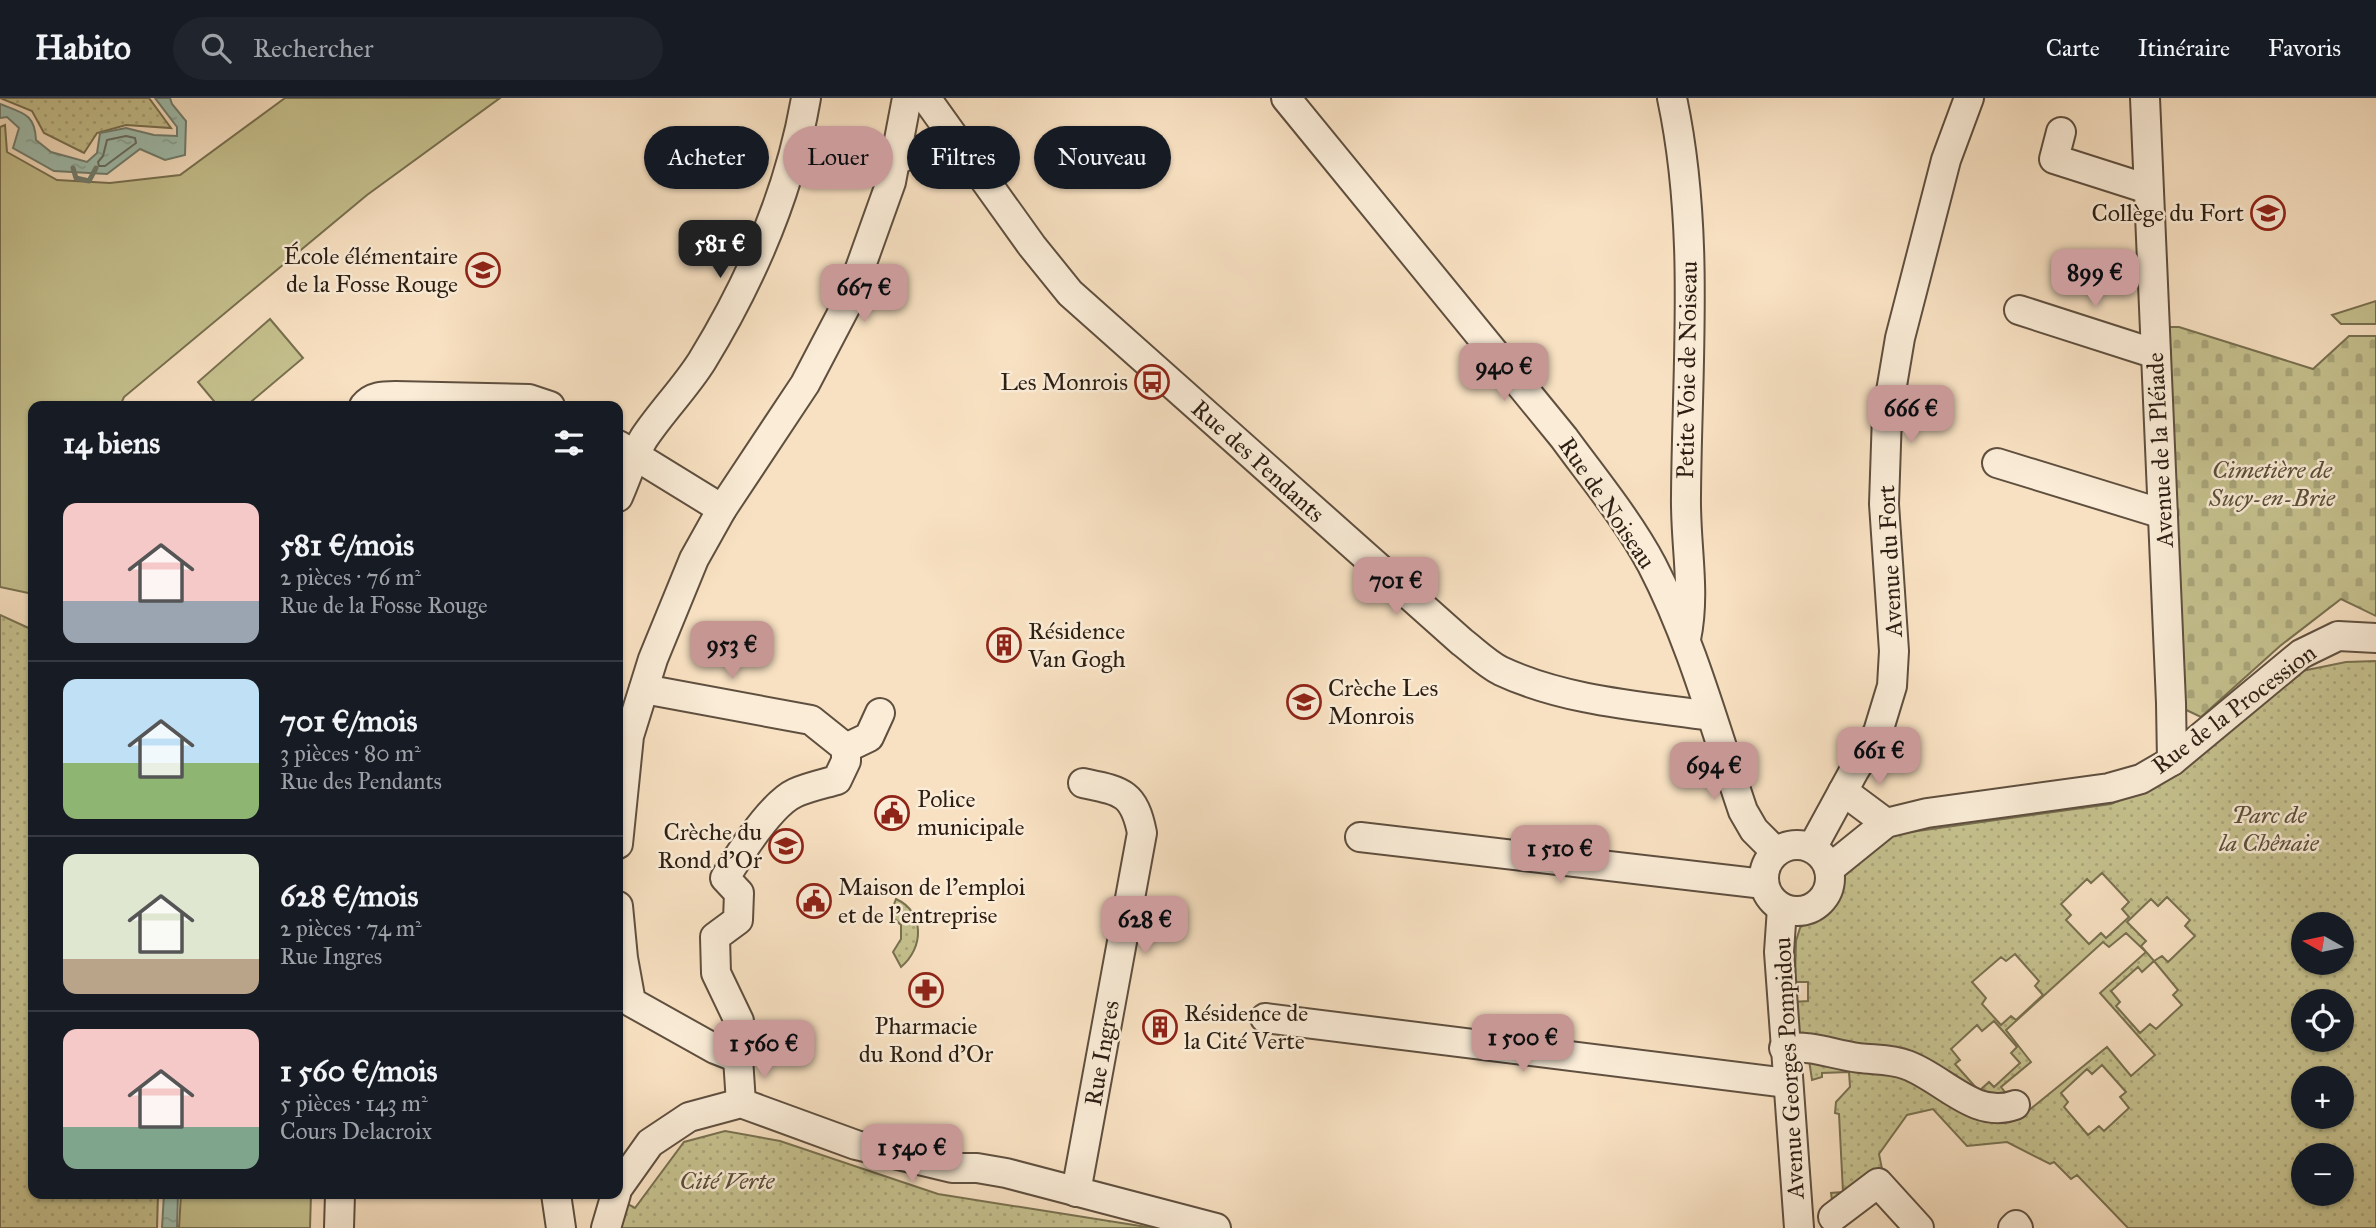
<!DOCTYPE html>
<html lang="fr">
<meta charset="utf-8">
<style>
:root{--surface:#171b24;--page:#20242c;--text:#f1f3f6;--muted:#9ea1a6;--line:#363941;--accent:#c59692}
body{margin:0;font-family:"IM FELL Great Primer",serif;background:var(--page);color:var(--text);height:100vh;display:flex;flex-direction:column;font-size:26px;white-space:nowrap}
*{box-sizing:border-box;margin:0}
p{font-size:23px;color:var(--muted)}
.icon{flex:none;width:38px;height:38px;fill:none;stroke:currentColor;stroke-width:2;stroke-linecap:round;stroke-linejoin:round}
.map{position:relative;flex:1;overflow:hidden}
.sheet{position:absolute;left:28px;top:303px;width:595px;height:798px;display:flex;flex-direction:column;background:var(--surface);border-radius:14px;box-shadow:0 2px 5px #0004}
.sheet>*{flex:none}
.hud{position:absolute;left:644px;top:28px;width:665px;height:63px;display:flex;gap:14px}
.needle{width:46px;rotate:279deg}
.buttons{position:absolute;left:2291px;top:814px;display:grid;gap:14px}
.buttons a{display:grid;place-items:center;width:63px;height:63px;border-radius:50%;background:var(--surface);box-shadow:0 2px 5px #0004;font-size:35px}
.price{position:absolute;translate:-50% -60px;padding:0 16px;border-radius:14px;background:var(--accent);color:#111;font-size:23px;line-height:46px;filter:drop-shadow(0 2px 4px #0008)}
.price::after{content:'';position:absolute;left:50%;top:42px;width:21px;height:16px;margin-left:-10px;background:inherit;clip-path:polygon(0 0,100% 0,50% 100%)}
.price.active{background:#222;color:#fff}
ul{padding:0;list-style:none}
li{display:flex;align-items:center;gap:21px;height:175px;padding:0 35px}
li+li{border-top:2px solid var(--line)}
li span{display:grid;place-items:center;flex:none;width:196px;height:140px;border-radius:14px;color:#555}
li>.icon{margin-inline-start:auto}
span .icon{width:84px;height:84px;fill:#fffc;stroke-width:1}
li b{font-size:30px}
h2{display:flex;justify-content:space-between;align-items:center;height:84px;padding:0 35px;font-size:30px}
.tag{padding:0 24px;border-radius:32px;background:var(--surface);box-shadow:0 2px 5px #0004;font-size:24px;line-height:63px}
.tag.active{background:var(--accent);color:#111}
header{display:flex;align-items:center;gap:42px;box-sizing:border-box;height:98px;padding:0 35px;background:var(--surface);border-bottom:2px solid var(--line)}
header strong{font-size:33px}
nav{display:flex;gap:38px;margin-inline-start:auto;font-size:24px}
.search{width:490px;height:63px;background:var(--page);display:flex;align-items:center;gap:18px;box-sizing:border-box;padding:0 24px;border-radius:38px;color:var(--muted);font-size:26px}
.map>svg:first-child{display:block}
.green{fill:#c5c18e;stroke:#787050;stroke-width:2}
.cemetery{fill:url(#cemetery-stones);stroke:#787050;stroke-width:2}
.park{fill:url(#park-dots);stroke:#787050;stroke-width:2;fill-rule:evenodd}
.water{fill:url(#water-ripples);stroke:#717e70;stroke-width:2}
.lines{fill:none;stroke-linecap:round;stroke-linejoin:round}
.shore{stroke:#666e60;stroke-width:2}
.stream{stroke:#717e70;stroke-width:5}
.minor-casing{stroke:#5f4f3f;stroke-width:32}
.minor{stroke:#faecd7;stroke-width:28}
.labels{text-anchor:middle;stroke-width:5;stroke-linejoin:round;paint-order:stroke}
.poi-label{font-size:24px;fill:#2c1e13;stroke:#faecd7;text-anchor:start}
.street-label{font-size:24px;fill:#2c1e13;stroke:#faecd7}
.park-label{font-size:24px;font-style:italic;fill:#5a4f38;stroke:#faecd7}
</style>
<header>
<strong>Habito</strong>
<div class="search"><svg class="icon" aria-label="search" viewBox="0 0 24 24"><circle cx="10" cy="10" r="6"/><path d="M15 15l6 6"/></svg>Rechercher</div>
<nav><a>Carte</a><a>Itinéraire</a><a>Favoris</a></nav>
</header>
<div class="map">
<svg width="2376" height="1130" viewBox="0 0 2376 1130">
<defs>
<pattern id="cemetery-stones" width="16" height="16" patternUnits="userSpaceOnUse" patternTransform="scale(1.75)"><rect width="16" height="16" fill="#c5c18e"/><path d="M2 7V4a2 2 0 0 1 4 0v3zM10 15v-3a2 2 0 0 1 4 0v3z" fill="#a9a57a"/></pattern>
<pattern id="park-dots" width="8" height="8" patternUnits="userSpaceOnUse" patternTransform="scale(1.75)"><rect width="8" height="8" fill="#c5c18e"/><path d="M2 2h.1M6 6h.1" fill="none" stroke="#a9a57a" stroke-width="1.8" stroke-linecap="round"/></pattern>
<pattern id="water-ripples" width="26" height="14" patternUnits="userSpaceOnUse" patternTransform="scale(1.75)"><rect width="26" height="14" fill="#9fbeae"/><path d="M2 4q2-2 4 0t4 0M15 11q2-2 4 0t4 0" fill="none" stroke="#89a395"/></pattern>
</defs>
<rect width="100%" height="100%" fill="#f8e1c2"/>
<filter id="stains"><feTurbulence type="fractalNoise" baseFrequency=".00286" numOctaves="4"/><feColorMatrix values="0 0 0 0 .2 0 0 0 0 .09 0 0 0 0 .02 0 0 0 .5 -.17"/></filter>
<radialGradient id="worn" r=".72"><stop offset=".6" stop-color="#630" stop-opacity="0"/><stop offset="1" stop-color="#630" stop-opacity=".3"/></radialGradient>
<g class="green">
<path d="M285,0H500L367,97L124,299L120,308H33V496L0,489V29L5,27L7,54L57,82L110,85L180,77Z"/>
<path d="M2376,203V226H2341L2332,217Z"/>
<path d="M270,221L303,260L246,308H218L198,284Z"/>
<path d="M181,1096H311L310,1130H179Z"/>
</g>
<path class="cemetery" d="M2161,229H2179L2313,271L2349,238H2376V518L2341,501L2280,548L2201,619L2180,609Z"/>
<g class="park">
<path d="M0,0H149L171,30L126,27L97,35L84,55L44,35L32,13Z"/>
<path d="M0,517L33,532V1096H158L157,1130H0Z"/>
<path d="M2376,563V1130H2128L2077,1077L2071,1081L2054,1064L2050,1066L2007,1044L1967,1048L1933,1011L1907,1017L1879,1056L1883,1076L1832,1102L1831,1095L1843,1094L1839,1016L1835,1015L1836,1004L1850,989L1849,974L1822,975V979L1812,982L1809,962L1794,926V904L1808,903V884H1795L1796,843L1800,830L1807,822L1821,815L1831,805L1841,780L1882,740L1889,737L2111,706L2169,680L2302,573L2346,564ZM2102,775L2129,804L2122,811L2129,819L2106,840L2101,835L2089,846L2066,822L2071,817L2061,806L2087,781L2091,785ZM2167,799L2190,822L2185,828L2195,838L2168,864L2162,858L2154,863L2141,848L2146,843L2127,824L2151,801L2158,808ZM2303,826H2342V864H2303ZM2126,835L2146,854L2100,895L2155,957L2131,978L2107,949L2023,1017L2001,989L2031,964L2006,932L2103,844L2109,849ZM2015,856L2039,883L2035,888L2043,897L2016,922L2011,918L2001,927L1982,906L1986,900L1972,884L2001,859L2006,863ZM2154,863L2178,892L2173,897L2182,907L2156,931L2150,926L2140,935L2116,908L2120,904L2111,893L2138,869L2142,874ZM2303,903H2342V942H2303ZM1994,923L2017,949L2011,955L2020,965L1994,989L1989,984L1979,993L1955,966L1960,962L1951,951L1977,927L1982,933ZM2102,967L2126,994L2120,999L2129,1010L2104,1033L2099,1028L2088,1037L2064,1009L2068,1004L2061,995L2087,971L2092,976ZM2303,980H2342V1018H2303ZM2303,1057H2342V1096H2303Z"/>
<path d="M896,801C925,814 924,850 901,869L893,854L901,841V827L890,817Z"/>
<path d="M725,1033L780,1043L938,1096L1153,1130H617L624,1104L635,1110L684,1044Z"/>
</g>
<g class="water">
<path d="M155,0H170L172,6L186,23L185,57L165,62L140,51L107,76L54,73L13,50L19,30L7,19L0,20V6C22,15 35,15 36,42L51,54L87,64L97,55L100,35L126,30L154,37L177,38V29Z"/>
<path d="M164,1096H178L177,1130H162Z"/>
</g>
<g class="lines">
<path class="shore" d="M126,38L135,40L136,45L105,68H99L98,64L103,58L107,42Z"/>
<path class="stream" d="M73,70L76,80L89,83L96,70"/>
<g class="minor-casing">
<g id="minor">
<path d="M926,0L1032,148L1070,195L1462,544C1474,553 1487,566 1501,573C1565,603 1641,608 1711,618"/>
<path d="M1286,0L1564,340C1594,381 1628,422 1652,467C1692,544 1715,631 1743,713L1754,732L1776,754"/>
<path d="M1672,0C1700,131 1687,265 1686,398C1685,446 1696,494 1686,541"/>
<path d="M2145,0L2171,605L2172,663"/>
<path d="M2061,34L2054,61L2148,91"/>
<path d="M896,62L921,52L965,54"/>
<path d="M2019,212L2156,256"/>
<path d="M364,308C372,298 383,298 395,298L529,301L550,308"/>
<path d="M618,347L722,411"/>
<path d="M1997,365L2163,416"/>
<path d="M618,399C627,379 633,358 644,340C662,313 685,290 702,263C751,183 790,93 806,0"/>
<path d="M644,591L811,622L846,650V663L837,682C823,686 808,689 795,695C771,706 739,757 725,780L739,795L738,822L715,839L716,875L739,923L738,960L741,1005"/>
<path d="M846,650L869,639L880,615"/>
<path d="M1843,693L1886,725"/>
<path d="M1360,739L1764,786"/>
<path d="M618,746L629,638L653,561L694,461L722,411L805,286L848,204L891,84L907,0"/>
<circle cx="1797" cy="780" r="33"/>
<path d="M1812,750L1854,673L1878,634L1892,588L1894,553L1884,406L1887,317L1900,240L1946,62L1969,0"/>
<path d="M1829,771L1886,725L1927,715L2109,690L2141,681L2172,663L2301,556L2338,538L2376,540"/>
<path d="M618,808L623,860L631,904L715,951L738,960"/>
<path d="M1782,810L1779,854L1799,1130"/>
<path d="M1265,920L1787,985"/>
<path d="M1784,950C1814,947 1830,956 1859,960C1875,962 1892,961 1907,967C1943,980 1975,1022 2015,1007"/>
<path d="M618,1090L650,1045L689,1019L741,1005L856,1047L952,1070H977L1006,1075L1216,1130"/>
<path d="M1076,1094L1142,735C1134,694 1121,693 1083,685"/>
<path d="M556,1096L561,1130"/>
<path d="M1833,1119L1878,1085L1919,1130"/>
<path d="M339,1130L340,1096"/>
<path d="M606,1130L616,1096"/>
<path d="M2013,1130L2016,1127L2018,1130"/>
</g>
</g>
<use href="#minor" class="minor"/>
</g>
<defs>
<g id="school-ring" transform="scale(1.75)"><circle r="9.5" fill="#faecd7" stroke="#8f2418" stroke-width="1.5"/><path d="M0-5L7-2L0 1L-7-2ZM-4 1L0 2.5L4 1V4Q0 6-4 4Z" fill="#8f2418"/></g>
<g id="bus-ring" transform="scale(1.75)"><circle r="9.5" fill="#faecd7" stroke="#8f2418" stroke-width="1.5"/><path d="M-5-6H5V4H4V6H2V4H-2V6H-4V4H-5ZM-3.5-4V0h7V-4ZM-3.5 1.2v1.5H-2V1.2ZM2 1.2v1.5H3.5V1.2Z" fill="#8f2418"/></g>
<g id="building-ring" transform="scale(1.75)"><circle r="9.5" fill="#faecd7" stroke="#8f2418" stroke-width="1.5"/><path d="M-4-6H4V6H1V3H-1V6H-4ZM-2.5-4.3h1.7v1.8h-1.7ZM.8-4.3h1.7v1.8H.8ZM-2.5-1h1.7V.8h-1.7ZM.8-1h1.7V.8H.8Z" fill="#8f2418"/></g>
<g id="civic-ring" transform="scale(1.75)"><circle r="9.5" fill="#faecd7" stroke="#8f2418" stroke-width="1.5"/><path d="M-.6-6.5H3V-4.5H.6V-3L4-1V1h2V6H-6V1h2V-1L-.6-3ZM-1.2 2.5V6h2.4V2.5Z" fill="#8f2418"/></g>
<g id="pharmacy-ring" transform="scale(1.75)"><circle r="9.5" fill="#faecd7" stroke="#8f2418" stroke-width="1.5"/><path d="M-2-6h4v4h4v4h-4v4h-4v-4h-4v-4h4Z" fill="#8f2418"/></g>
</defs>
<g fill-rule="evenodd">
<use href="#school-ring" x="2268" y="115"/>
<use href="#school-ring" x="483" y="172"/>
<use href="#bus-ring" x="1152" y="284"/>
<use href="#building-ring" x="1004" y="547"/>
<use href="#school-ring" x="1304" y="604"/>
<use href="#civic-ring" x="892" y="715"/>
<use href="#school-ring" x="786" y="748"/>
<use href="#civic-ring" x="814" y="803"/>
<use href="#pharmacy-ring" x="926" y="892"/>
<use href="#building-ring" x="1160" y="929"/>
</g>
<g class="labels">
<g class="poi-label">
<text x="2244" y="123" text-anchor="end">Collège du Fort</text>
<text x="458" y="166" text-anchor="end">École élémentaire<tspan x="458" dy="28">de la Fosse Rouge</tspan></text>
<text x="1128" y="292" text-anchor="end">Les Monrois</text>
<text x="1028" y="541">Résidence<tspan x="1028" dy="28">Van Gogh</tspan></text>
<text x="1328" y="598">Crèche Les<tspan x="1328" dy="28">Monrois</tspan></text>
<text x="917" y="709">Police<tspan x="917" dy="28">municipale</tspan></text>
<text x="762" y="742" text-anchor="end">Crèche du<tspan x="762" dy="28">Rond d'Or</tspan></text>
<text x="838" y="797">Maison de l'emploi<tspan x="838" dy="28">et de l'entreprise</tspan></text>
<text x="1184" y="923">Résidence de<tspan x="1184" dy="28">la Cité Verte</tspan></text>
<text x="926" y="936" text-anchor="middle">Pharmacie<tspan x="926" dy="28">du Rond d'Or</tspan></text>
</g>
<g class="street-label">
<text transform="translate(1687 272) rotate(-89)" y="8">Petite Voie de Noiseau</text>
<text transform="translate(2160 352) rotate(-93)" y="8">Avenue de la Pléiade</text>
<text transform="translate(1258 363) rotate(42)" y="8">Rue des Pendants</text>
<text transform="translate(1607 405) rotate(56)" y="8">Rue de Noiseau</text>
<text transform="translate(1890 463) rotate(-93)" y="8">Avenue du Fort</text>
<text transform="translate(2234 611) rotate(-37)" y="8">Rue de la Procession</text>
<text transform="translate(1102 955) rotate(-80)" y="8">Rue Ingres</text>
<text transform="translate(1789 970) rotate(-93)" y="8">Avenue Georges Pompidou</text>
</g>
<g class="park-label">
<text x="2272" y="380">Cimetière de<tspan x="2272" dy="28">Sucy-en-Brie</tspan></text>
<text x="2269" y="725">Parc de<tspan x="2269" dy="28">la Chênaie</tspan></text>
<text x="727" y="1091">Cité Verte</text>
</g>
</g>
<rect width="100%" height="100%" filter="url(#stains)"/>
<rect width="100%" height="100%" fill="url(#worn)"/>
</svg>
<div class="buttons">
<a><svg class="needle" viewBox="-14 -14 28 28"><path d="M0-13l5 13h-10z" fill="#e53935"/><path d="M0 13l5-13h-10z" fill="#9ea1a6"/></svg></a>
<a><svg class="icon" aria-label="locate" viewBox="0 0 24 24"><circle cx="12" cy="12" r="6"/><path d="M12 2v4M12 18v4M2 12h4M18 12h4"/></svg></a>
<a>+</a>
<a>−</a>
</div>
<b class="price active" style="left:720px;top:182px">581 €</b>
<b class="price" style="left:2095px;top:211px">899 €</b>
<b class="price" style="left:864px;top:226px">667 €</b>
<b class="price" style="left:1504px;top:305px">940 €</b>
<b class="price" style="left:1911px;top:347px">666 €</b>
<b class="price" style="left:1396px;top:519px">701 €</b>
<b class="price" style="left:732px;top:583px">953 €</b>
<b class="price" style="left:1879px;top:689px">661 €</b>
<b class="price" style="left:1714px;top:704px">694 €</b>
<b class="price" style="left:1560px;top:787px">1 510 €</b>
<b class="price" style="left:1145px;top:858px">628 €</b>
<b class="price" style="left:1523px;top:976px">1 500 €</b>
<b class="price" style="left:764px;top:982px">1 560 €</b>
<b class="price" style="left:912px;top:1086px">1 540 €</b>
<div class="hud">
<a class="tag">Acheter</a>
<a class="tag active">Louer</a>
<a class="tag">Filtres</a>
<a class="tag">Nouveau</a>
</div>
<section class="sheet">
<h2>14 biens<svg class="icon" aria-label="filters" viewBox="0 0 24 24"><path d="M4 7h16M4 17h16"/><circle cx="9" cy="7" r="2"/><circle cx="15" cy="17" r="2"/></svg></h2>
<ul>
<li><span style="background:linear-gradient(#f6c9c9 70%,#9aa5b1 0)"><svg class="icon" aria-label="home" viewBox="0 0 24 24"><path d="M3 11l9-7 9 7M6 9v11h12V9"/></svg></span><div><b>581 €/mois</b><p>2 pièces · 76 m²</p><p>Rue de la Fosse Rouge</p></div></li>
<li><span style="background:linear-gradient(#bfe0f5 60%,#8fb573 0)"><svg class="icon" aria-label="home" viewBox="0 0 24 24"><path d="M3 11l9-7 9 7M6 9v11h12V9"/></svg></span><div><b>701 €/mois</b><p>3 pièces · 80 m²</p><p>Rue des Pendants</p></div></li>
<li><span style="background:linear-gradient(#dfe7d0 75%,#b9a48a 0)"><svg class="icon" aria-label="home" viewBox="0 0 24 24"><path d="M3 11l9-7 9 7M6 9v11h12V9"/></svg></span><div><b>628 €/mois</b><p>2 pièces · 74 m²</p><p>Rue Ingres</p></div></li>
<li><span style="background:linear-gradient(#f6c9c9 70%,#7fa58c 0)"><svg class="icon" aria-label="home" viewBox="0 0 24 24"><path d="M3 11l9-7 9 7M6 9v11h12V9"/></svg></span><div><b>1 560 €/mois</b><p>5 pièces · 143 m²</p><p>Cours Delacroix</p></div></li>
</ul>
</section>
</div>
